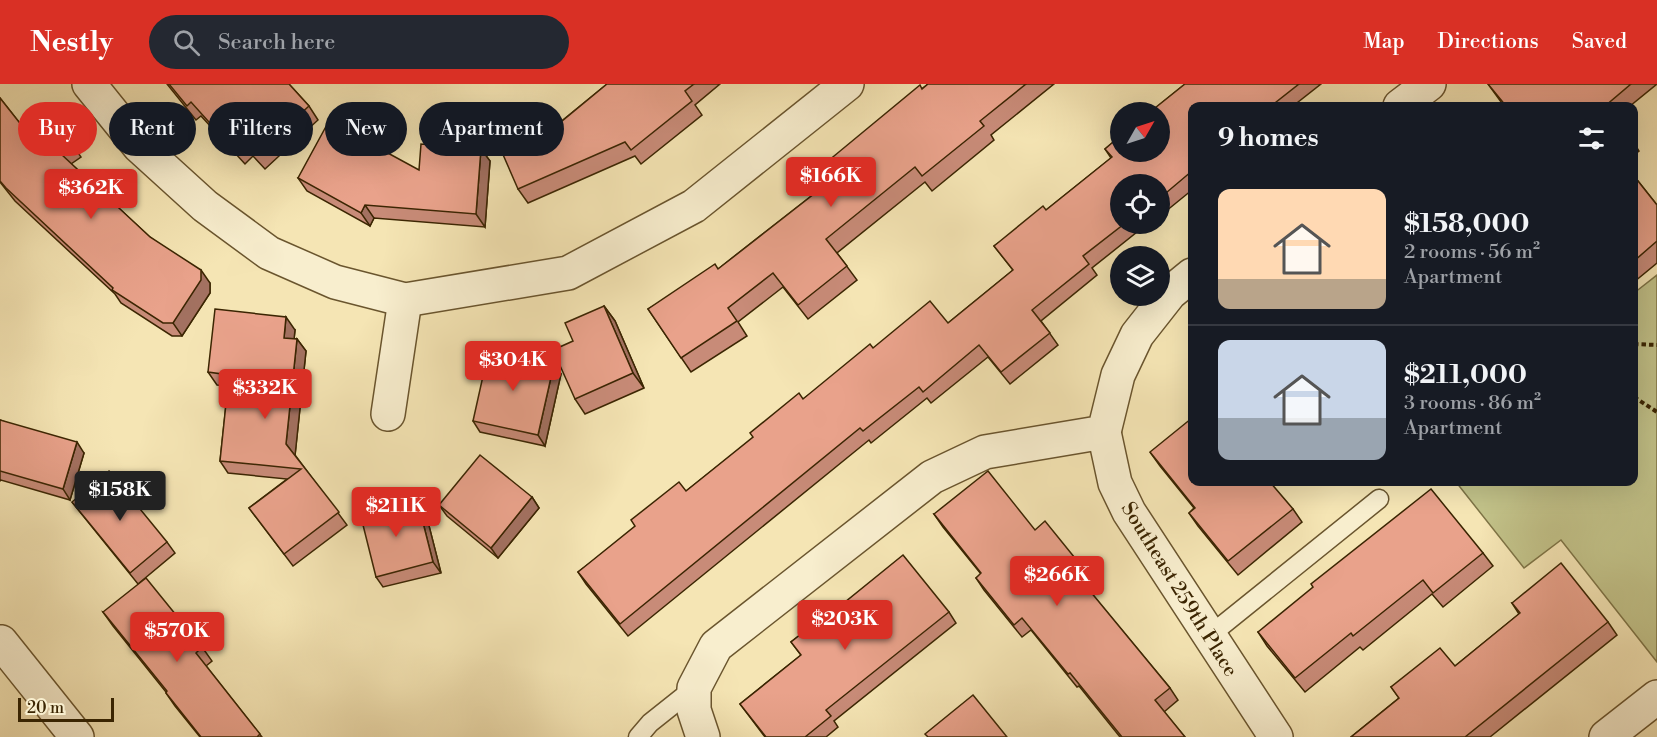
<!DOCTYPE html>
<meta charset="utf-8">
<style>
:root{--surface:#171b24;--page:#242831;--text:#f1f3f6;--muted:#9ea1a6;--line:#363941;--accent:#d93025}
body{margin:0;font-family:"Libre Bodoni",serif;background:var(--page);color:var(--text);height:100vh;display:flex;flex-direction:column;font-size:22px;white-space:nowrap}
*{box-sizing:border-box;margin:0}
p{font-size:20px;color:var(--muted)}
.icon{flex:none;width:33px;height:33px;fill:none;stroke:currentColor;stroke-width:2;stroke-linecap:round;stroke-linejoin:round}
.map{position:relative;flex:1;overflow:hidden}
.side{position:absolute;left:1188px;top:18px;width:450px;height:384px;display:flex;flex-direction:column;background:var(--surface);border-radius:12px;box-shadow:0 6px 24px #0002}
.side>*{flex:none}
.banner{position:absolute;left:18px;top:18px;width:570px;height:54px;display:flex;gap:12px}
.needle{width:39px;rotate:51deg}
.tools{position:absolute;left:1110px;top:18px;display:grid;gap:12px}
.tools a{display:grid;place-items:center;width:60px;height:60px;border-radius:50%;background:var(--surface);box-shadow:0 6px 24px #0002;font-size:30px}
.scale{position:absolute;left:18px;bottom:15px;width:96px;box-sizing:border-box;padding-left:6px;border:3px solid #3b2502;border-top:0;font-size:16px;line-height:21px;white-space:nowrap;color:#3b2502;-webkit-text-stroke:4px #f8eece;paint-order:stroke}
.price{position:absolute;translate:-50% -51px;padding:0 14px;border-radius:6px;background:var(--accent);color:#fff;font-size:20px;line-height:39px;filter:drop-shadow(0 2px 3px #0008)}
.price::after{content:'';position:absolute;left:50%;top:36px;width:18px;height:14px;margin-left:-9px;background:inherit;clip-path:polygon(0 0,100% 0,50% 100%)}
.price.current{background:#222;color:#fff}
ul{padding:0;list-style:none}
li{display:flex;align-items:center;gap:18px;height:150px;padding:0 30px}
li+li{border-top:2px solid var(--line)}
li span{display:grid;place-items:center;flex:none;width:168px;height:120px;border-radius:12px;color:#555}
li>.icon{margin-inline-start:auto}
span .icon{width:72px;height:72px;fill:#fffc;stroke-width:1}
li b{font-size:26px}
h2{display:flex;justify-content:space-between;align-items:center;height:72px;padding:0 30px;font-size:26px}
.pill{padding:0 21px;border-radius:27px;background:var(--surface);box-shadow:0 6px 24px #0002;font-size:21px;line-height:54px}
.pill.current{background:var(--accent);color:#fff}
header{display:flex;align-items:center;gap:36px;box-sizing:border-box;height:84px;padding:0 30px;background:var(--accent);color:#fff}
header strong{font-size:28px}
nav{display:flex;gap:33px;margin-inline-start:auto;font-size:21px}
.search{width:420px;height:54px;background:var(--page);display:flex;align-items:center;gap:15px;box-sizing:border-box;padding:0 21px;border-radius:33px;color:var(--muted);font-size:22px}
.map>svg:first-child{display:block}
.green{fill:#c2c289;stroke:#7e7446;stroke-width:1.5}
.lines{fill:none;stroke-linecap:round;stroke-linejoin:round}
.service-casing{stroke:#6a552e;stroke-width:21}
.minor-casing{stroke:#6a552e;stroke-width:36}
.path{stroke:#3b2502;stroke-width:4;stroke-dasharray:4.5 3;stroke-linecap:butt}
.service{stroke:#f8eece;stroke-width:18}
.minor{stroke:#f8eece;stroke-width:33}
.wall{fill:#c88b78;stroke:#3b2502;stroke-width:1.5}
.shaded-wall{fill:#a37161;stroke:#3b2502;stroke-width:1.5}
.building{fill:#e9a28b;stroke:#3b2502;stroke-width:1.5}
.labels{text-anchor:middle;stroke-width:4.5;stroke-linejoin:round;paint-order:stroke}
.street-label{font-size:20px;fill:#3b2502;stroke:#f8eece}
</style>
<header>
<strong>Nestly</strong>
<div class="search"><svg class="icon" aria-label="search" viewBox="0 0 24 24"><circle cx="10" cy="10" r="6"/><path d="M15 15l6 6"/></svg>Search here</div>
<nav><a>Map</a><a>Directions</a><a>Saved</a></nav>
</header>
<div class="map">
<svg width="1657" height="653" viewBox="0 0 1657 653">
<rect width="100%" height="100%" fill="#f5e5b4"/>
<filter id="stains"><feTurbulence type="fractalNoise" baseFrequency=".00333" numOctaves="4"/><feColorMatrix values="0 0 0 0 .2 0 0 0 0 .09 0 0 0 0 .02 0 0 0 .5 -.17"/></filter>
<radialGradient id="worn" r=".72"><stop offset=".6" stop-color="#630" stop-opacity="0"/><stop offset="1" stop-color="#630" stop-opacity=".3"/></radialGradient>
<path class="green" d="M1657,191V578L1561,456L1524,484L1456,398H1634V209Z"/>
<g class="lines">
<g class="service-casing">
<g id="service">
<path d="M1209,552L1379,415"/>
<path d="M638,653L650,639L694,604"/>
</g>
</g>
<g class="minor-casing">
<g id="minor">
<path d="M89,0L139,62L205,122L269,169L335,198L405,216L568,189L694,122L847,0"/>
<path d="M1400,22L1429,0"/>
<path d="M388,330L405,216"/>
<path d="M1104,348L1115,399L1129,428L1276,653"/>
<path d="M1,558L77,653"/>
<path d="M703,653L694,626V604L716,562L932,393L985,368L1104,348L1118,291L1137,251L1170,209L1192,191"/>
<path d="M1606,653L1657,613"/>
</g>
</g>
<g class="path">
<path d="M1634,260L1657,261"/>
<path d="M1634,313L1657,328"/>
</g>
<use href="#service" class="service"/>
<use href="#minor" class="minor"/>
</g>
<g class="wall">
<path d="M167,0H289L309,22L318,36L265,85L253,72L245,80L201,32L196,36Z"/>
<path d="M607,0H720L695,21L702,31L641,80L635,72L528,119L518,105L558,40Z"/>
<path d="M928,0H1054L991,51L994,56L932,107L925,98L837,169L857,196L808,235L783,203L738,238L747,252L691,288L648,225L718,185L814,110L805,96Z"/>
<path d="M1185,0H1321L1293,22H1192V106L1160,132V100L1120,140H1147L1092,184L1097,191L1041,237L1058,261L1010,300L988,273L931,319L927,314L871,359L869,356L628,552L586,500L578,488L686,407L803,315L873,264L948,239L1013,186L994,162L1046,126L1111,74L1105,65Z"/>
<path d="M1488,0H1657L1630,22H1504Z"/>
<path d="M0,14L26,47L72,60L81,73L71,80L150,153L210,199V209L182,252H172L121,219L115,210L15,117L0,98Z"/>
<path d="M1634,59L1639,67L1634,71Z"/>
<path d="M481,65L490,77L485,143L374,134L370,142L307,107L298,94L419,86Z"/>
<path d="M1634,92L1657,121V179L1634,198Z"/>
<path d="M604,222L615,237L644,304L585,330L575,315L573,257Z"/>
<path d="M295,246L294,255H297L306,267L295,371L347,441L293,482L249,424L287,395L228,389L220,377L228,302L217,301L208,288Z"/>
<path d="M554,280L561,290L545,362L480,348L473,337Z"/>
<path d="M0,336L84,369L70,416L1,396L0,397Z"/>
<path d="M1150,368L1192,398L1293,425L1302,438L1238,491L1198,442L1189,429L1194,424L1160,382Z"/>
<path d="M532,413L539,424L498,474L447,432L439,421Z"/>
<path d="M417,415L425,426L441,489L383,503L376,493Z"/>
<path d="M72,418L167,458L175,469L138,500L80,428Z"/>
<path d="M934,430L1035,446L1083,484L1092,497L1085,502L1170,604L1178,616L1164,628L1185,653H1120L1079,602L1077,603L1031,546L1022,553L984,506L976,494L981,490L943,443Z"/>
<path d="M1483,469L1493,482L1443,523L1432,510L1363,566L1360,563L1305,608L1267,562L1258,548Z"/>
<path d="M1512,519L1608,538L1617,551L1490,653H1351L1399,614L1391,603L1455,582L1519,530Z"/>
<path d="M840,522L949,528L956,539L834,637L838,643L826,653H765L740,620L801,571L791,558Z"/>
<path d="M103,528L202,563L212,577L206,582L262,653H200L175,622L166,609V608L113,542Z"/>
</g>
<g class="shaded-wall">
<path d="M549,26L559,41L556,42Z"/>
<path d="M481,65L490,77L485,143L476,130Z"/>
<path d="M365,121L374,134L370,142L361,129Z"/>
<path d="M201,186L210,199V209L182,252L173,239Z"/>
<path d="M604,222L615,237L644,304L633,289Z"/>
<path d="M286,233L295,246L293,266L284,254Z"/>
<path d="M297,255L306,267L295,372L286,360Z"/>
<path d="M554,280L561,290L545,362L538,351Z"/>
<path d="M77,358L84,369L70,416L63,405Z"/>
<path d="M532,413L539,424L498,474L491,464Z"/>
<path d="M417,415L425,426L441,489L433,478Z"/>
</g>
<g class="building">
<path d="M169,0H289L309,22L255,71L244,59L235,67L191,18L187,22Z"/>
<path d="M607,0H694L685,7L692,17L631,66L625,58L518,105L494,50L549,26L556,42Z"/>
<path d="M928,0H1026L980,37L984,42L922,92L915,83L826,155L847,182L798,221L773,189L728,224L737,237L681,274L648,225L715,180L718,185L815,109L805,96L920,1L922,5Z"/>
<path d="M1185,0H1299L1271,22H1192V87L1160,114V100H1120V140H1124L1083,172L1089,180L1032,226L1050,249L1001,288L979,261L923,308L919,303L863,347L860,344L620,540L578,488L635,442L631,436L679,398L686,407L753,353L750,349L799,309L803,315L870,260L873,264L930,217L948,239L1013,186L994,162L1043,122L1046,126L1112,73L1105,65L1120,52V68H1160V28H1150Z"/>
<path d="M1488,0H1631L1605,22H1506Z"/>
<path d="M0,14L26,47L48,29L72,60L60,69L150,153L201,186V196L173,239H163L112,206L113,204L6,104L0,97Z"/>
<path d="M329,37L419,86L421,60L481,65L476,130L365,121L361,129L298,94Z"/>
<path d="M1634,92L1657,121V157L1634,177Z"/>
<path d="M604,222L633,289L575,315L553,266L573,257L565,239Z"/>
<path d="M215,225L286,233L284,254L297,255L286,360L339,428L284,470L249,424L301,385L220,377L229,291L208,288Z"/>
<path d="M489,265L554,280L538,351L473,337Z"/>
<path d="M1192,334V398H1270L1293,425L1228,477L1189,429L1195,424L1150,368Z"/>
<path d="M0,336L77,358L63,405L0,387Z"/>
<path d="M480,371L532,413L491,464L439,421Z"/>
<path d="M109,387L167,458L130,489L72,418Z"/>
<path d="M988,387L1035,446L1045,437L1083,484L1076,490L1170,604L1155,616L1185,653H1122L1070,589L1068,590L1022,534L1014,541L976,494L981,489L934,430Z"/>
<path d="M1431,405L1483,469L1433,509L1423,496L1353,552L1351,549L1295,594L1258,548L1313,503L1311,500Z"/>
<path d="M417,415L433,478L376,493L360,429Z"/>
<path d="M903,471L949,528L826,626L831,632L805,653H766L740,620L801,571L791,558L839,520L840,522Z"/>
<path d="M1561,479L1608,538L1465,653H1351L1399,614L1391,603L1440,564L1455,582L1520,529L1512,519Z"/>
<path d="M146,494L202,563L196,569L260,650L257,653H201L166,609L167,607L103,528Z"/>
<path d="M973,611L1007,653H928L925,650Z"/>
</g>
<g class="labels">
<g class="street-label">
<text transform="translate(1180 505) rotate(58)" y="7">Southeast 259th Place</text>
</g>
</g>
<rect width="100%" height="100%" filter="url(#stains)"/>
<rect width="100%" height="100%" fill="url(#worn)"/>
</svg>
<div class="tools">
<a><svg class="needle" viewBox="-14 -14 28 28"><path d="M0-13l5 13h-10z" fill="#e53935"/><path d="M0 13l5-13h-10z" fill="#9ea1a6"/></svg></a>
<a><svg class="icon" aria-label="locate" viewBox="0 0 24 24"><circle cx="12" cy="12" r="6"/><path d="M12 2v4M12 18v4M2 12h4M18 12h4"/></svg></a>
<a><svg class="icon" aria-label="layers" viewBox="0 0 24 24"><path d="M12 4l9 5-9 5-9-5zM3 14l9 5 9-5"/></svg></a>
</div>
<div class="scale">20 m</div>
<b class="price" style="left:831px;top:124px">$166K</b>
<b class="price" style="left:91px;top:136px">$362K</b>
<b class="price" style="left:513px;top:308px">$304K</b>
<b class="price" style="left:265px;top:336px">$332K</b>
<b class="price current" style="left:120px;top:438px">$158K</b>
<b class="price" style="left:396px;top:454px">$211K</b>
<b class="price" style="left:1057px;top:523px">$266K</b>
<b class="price" style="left:845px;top:567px">$203K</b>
<b class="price" style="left:177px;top:579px">$570K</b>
<div class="banner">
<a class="pill current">Buy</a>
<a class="pill">Rent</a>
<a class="pill">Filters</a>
<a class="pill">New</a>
<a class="pill">Apartment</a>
</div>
<section class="side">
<h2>9 homes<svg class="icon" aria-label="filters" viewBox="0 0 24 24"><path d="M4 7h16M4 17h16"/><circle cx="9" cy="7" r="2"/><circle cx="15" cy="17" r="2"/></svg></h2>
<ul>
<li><span style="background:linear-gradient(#ffd9b3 75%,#b9a48a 0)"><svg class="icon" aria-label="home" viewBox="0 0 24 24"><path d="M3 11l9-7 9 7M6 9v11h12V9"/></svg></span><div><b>$158,000</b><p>2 rooms · 56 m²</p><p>Apartment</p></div></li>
<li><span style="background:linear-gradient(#c9d6e8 65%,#9aa5b1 0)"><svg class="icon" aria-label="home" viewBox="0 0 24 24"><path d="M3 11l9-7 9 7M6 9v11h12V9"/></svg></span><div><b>$211,000</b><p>3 rooms · 86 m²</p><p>Apartment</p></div></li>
</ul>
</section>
</div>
